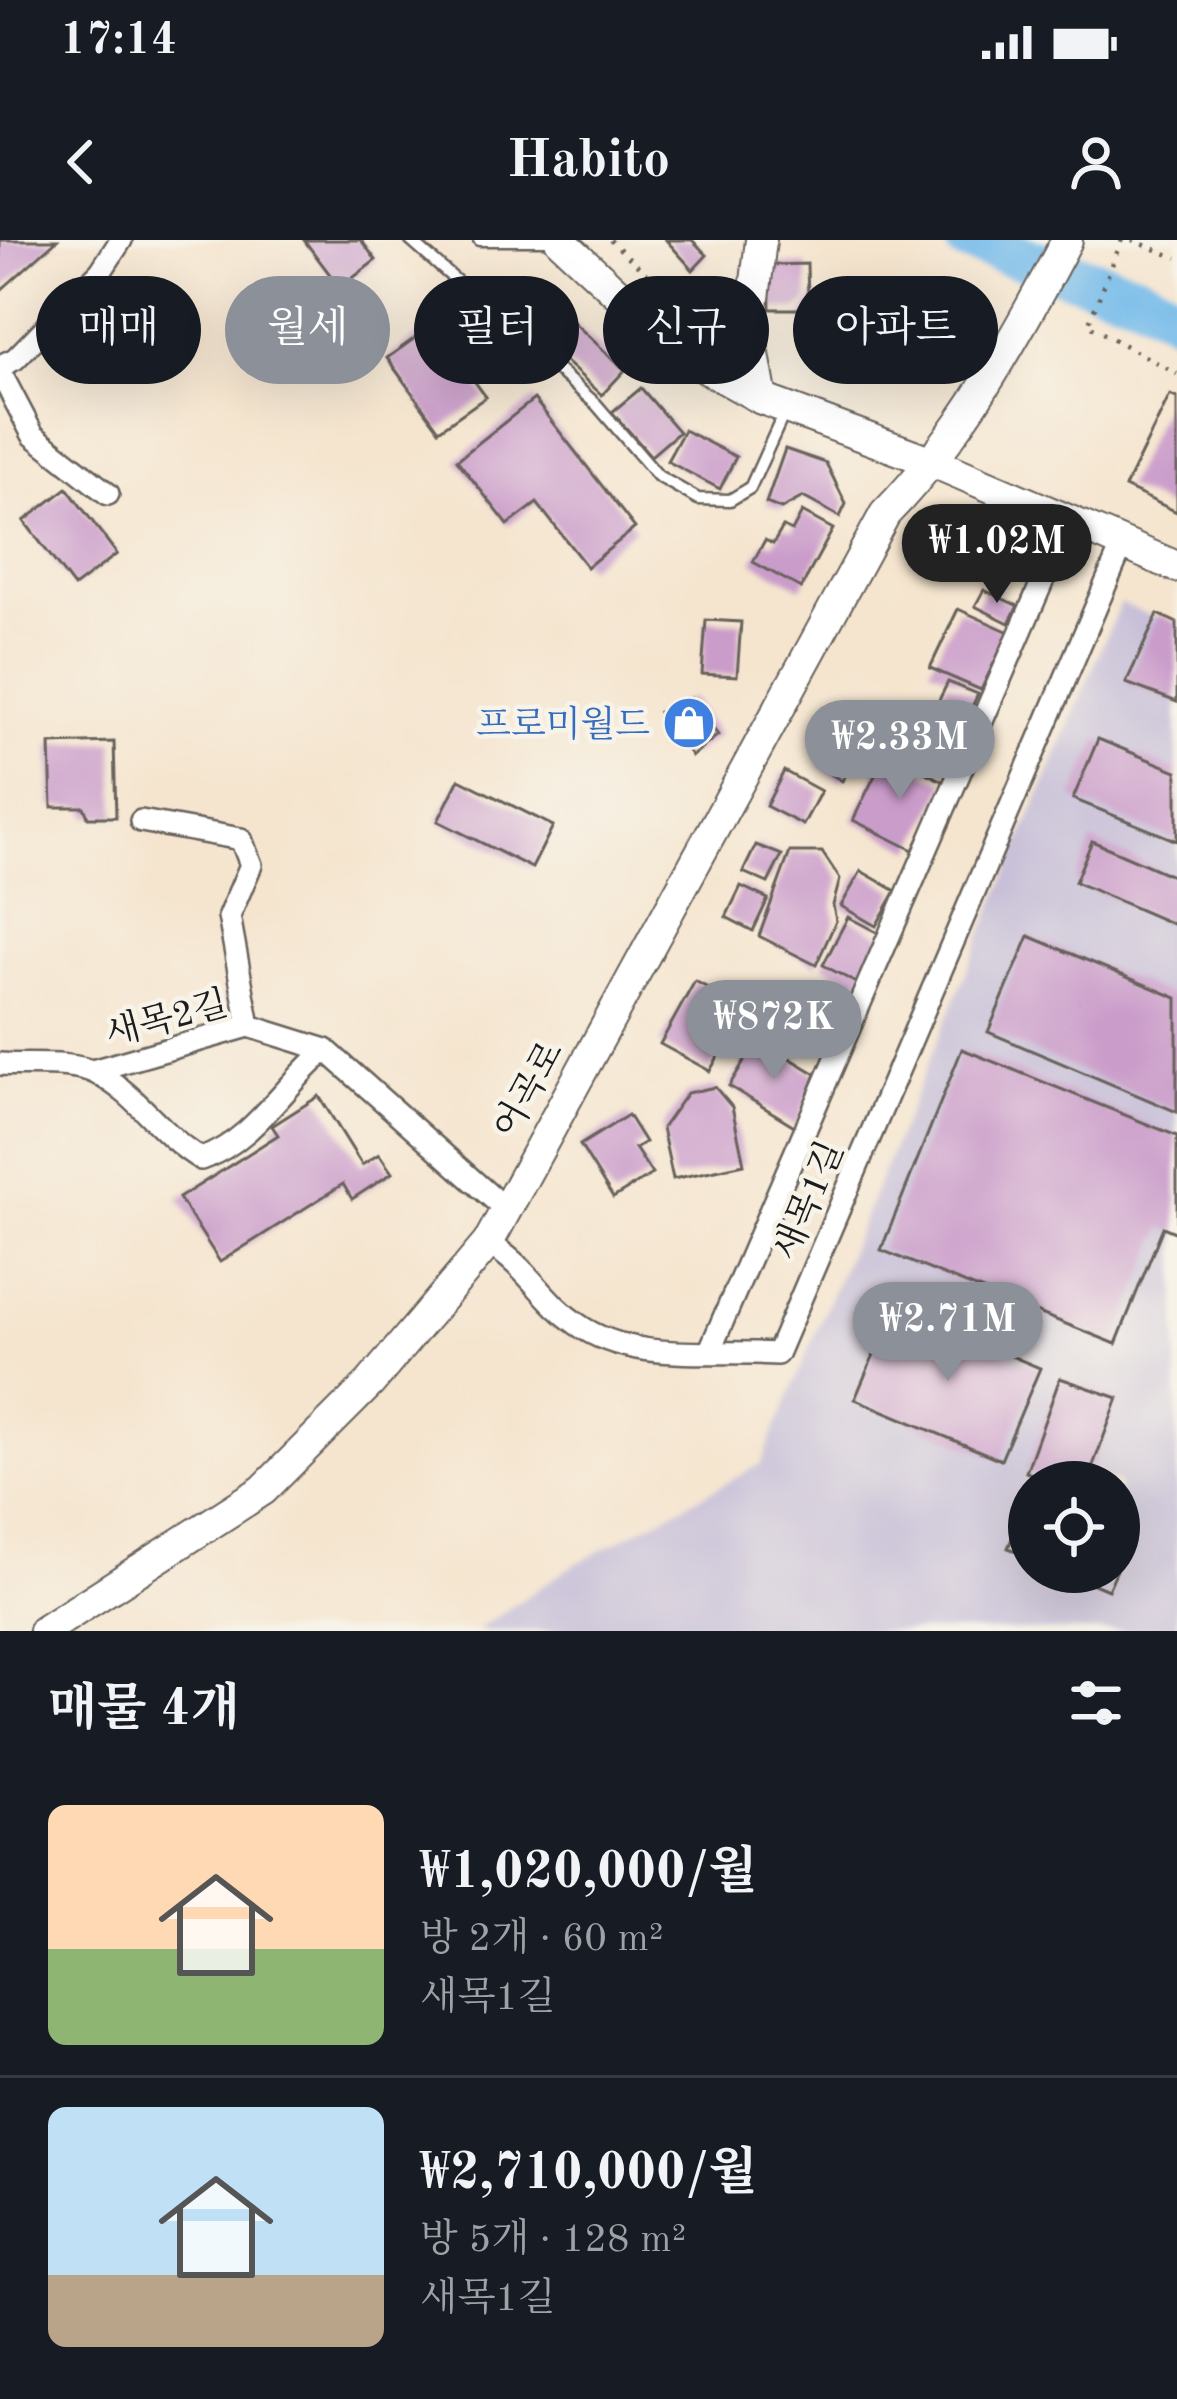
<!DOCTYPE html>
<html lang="ko">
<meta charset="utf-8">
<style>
:root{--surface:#171b24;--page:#20242c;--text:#f1f3f6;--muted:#9ea1a6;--line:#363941;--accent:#8c9099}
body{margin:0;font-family:"Old Standard TT","Noto Serif KR",serif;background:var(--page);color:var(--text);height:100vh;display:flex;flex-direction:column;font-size:45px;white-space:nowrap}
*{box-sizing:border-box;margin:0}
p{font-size:39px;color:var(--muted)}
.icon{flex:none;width:66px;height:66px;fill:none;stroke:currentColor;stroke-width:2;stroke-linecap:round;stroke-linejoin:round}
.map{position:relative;height:1391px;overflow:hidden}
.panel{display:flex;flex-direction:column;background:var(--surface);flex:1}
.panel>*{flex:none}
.top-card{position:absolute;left:36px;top:36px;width:1107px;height:108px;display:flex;gap:24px}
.tools{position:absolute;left:1008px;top:1221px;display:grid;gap:24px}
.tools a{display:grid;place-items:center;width:132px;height:132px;border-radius:50%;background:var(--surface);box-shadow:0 12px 48px #0002;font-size:60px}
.price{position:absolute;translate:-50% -102px;padding:0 27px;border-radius:42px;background:var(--accent);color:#fff;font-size:39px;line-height:78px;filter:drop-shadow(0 3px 6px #0008)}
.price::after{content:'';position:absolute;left:50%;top:72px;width:36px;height:27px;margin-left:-18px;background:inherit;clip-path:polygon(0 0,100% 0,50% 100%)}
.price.current{background:#222;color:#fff}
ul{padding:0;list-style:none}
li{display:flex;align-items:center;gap:36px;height:300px;padding:0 48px}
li+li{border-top:3px solid var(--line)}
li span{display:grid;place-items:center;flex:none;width:336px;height:240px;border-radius:18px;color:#555}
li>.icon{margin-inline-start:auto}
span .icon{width:144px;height:144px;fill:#fffc;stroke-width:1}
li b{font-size:51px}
h2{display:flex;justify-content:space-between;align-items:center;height:144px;padding:0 48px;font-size:51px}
.tag{padding:0 42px;border-radius:54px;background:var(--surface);box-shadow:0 12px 48px #0002;font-size:42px;line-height:108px}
.tag.current{background:var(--accent);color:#fff}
.status{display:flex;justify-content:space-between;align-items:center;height:84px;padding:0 60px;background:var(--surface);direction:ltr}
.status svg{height:33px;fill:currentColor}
header{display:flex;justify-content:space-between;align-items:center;height:156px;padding:0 48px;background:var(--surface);font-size:54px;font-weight:700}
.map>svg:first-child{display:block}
.industrial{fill:#c8c0d8;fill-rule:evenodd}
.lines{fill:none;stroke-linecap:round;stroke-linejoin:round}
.river{stroke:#72baea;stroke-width:45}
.building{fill:#ca9cca}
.lane-casing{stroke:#68625b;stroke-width:15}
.street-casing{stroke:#68625b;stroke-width:26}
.secondary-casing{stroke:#68625b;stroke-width:34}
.path{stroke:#68625b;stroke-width:4.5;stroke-dasharray:3 9;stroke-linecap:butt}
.lane{stroke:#fff;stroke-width:10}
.street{stroke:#fff;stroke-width:21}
.secondary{stroke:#fff;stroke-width:30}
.labels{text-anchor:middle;stroke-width:9;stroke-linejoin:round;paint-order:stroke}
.shop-label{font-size:36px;fill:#366cbe;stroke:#f7f3e8;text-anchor:end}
.street-label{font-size:36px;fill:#1c1c1c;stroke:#f7f3e8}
</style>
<div class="status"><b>17:14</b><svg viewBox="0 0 49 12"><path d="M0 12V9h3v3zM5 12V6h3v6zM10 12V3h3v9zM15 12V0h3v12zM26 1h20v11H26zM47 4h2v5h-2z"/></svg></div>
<header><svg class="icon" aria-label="back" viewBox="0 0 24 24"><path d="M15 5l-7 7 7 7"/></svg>Habito<svg class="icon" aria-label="person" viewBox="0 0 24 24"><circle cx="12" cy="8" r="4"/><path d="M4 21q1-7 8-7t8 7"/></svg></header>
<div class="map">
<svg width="1177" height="1391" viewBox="0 0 1177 1391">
<rect width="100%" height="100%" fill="#f7f3e8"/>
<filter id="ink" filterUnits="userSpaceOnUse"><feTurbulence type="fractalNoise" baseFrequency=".00833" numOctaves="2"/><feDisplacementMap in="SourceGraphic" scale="24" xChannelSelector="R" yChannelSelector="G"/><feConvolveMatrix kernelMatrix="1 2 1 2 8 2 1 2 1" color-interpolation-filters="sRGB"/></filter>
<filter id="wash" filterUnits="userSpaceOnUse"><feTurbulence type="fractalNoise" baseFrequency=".004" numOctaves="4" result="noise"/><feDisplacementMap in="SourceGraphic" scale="48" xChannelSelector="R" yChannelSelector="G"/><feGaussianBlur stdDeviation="2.7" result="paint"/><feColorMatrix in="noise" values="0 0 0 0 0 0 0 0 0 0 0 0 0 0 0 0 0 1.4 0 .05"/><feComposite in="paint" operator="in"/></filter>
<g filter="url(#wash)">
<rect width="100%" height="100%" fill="#f5e5cf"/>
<path class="industrial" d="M1120,363L1177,386V1391H476L570,1327L761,1224ZM1029,1242H1119V1332H1029Z"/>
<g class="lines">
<path class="river" d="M967,0L1140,56L1177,76"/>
</g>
<g id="blocks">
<g class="building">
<path d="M0,0H57L0,51Z"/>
<path d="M304,0H361L376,20L340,48Z"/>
<path d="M666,0H692L707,15L693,30Z"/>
<path d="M807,24L808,60L799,69H770L769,25Z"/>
<path d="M816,55L837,64L841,57L856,67L842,87L831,80L821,94L800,79Z"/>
<path d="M868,63L937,102L925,122L857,83Z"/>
<path d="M570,79L625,130L602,155L546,104Z"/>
<path d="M433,85L486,157L439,190L387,118Z"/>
<path d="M641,148L679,192L651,216L612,172Z"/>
<path d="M1170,155L1177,158V272L1125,247Z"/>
<path d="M534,159L635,288L587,327L537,263L508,285L457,220Z"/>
<path d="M684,190L736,217L720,249L667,221Z"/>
<path d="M785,209L826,223L846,264L840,277L803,257L781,269L766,263Z"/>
<path d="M67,248L117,314L74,347L24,281Z"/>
<path d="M802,272L833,289L801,348L753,322L765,300L773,304L783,287L792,291Z"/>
<path d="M984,350L1018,366L1009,383L975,366Z"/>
<path d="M958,369L1009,392L981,450L930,428Z"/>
<path d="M1158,374L1177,383V462L1126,443Z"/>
<path d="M706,380L741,382L737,436L702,434Z"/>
<path d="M948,442L978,454L960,492L930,478Z"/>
<path d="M691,458L718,495L692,516L659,472Z"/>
<path d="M841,492L864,507L842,541L819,526Z"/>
<path d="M1098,499L1177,531V601L1073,559Z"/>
<path d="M114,502L116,577H88L84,567H52L50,504Z"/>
<path d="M886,513L946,543L913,610L853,580Z"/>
<path d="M784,531L821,551L803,585L766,566Z"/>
<path d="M459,539L553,586L532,628L438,581Z"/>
<path d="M1092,601L1177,638V686L1075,642Z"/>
<path d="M756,605L782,615L768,643L743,632Z"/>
<path d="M790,612H822L840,639L833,665L836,681L816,725L759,696Z"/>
<path d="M861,631L896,651L876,686L841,666Z"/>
<path d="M741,646L768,659L753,691L726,677Z"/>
<path d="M848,677L884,696L858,744L823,725Z"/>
<path d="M1029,696L1177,758V872L988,792Z"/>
<path d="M695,741L745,768L710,831L660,804Z"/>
<path d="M758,799L816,834L796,887L729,846Z"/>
<path d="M962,809L1177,896V993L1163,987L1116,1104L881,1010Z"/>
<path d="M715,847L732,867L744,924L673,939L662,888L687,853Z"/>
<path d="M319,856L362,925L379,914L392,933L352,959L343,944L220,1022L179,958L278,895L272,886Z"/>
<path d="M628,875L645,902L635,908L652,934L613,958L580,905Z"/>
<path d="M894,1067L1040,1128L1001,1220L855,1159Z"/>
<path d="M1060,1138L1118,1158L1087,1242H1054L1026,1232Z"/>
<path d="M1029,1258V1316L1008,1308Z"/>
<path d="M1066,1332H1116L1108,1350Z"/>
</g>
</g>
</g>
<g filter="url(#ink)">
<use href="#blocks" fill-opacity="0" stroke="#68625b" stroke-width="3"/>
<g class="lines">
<g class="lane-casing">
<g id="lane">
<path d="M410,0L596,164L658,236L698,259L730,260L750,248L785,171"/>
<path d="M479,0H553"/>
</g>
</g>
<g class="street-casing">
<g id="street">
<path d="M0,126L15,119L101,31L121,0"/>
<path d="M0,132L33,195L108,254"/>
<path d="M141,581L241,599L251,625L229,676L249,786"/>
<path d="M0,824C28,826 72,821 96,833C138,854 159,894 201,919C254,901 284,845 326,810L506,970"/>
<path d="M92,831L249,786L326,810"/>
<path d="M488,1003C528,1027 542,1060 577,1084C633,1124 712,1109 777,1114L1122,306"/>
<path d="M710,1110L1068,282"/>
</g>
</g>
<g class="secondary-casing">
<g id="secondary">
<path d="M560,0L686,117L762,159L935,223L1177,327"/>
<path d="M761,0L750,92L762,159"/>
<path d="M44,1391L263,1250L370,1143L488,1003L885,274C963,194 1015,98 1067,0"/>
</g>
</g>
<g class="path">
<path d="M610,0L704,87L721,90"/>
<path d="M1122,0L1088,85L1177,134"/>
<path d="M1132,0L1177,18"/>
</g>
<use href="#lane" class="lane"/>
<use href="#street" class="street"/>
<use href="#secondary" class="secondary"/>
</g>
</g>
<defs>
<g id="shop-disc" transform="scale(2.7)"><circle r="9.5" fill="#3f7fe0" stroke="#f7f3e8"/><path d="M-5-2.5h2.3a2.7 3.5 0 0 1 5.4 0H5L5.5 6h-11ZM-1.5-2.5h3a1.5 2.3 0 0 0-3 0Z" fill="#fff"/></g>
</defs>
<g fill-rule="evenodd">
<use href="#shop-disc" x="689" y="483"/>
</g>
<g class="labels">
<g class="shop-label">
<text x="650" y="496">프로미월드</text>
</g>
<g class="street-label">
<text transform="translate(166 777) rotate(-15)" y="13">새목2길</text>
<text transform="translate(527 849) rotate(-61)" y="13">어곡로</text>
<text transform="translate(807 960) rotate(-67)" y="13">새목1길</text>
</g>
</g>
</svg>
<div class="tools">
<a><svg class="icon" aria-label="locate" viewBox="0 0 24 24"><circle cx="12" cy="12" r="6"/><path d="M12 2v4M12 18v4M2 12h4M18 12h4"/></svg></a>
</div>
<b class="price current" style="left:997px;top:366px">₩1.02M</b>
<b class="price" style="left:900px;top:562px">₩2.33M</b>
<b class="price" style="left:774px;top:842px">₩872K</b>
<b class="price" style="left:948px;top:1144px">₩2.71M</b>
<div class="top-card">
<a class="tag">매매</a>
<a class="tag current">월세</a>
<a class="tag">필터</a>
<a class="tag">신규</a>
<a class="tag">아파트</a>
</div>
</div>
<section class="panel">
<h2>매물 4개<svg class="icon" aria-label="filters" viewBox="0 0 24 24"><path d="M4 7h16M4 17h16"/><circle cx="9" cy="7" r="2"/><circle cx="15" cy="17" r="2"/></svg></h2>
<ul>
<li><span style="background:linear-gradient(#ffd9b3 60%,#8fb573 0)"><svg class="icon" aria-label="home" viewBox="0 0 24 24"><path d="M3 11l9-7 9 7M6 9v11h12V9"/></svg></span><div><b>₩1,020,000/월</b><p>방 2개 · 60 m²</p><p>새목1길</p></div></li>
<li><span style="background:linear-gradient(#bfe0f5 70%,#b9a48a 0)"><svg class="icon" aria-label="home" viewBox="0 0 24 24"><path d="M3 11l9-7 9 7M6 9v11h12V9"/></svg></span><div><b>₩2,710,000/월</b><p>방 5개 · 128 m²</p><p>새목1길</p></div></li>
</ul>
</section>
